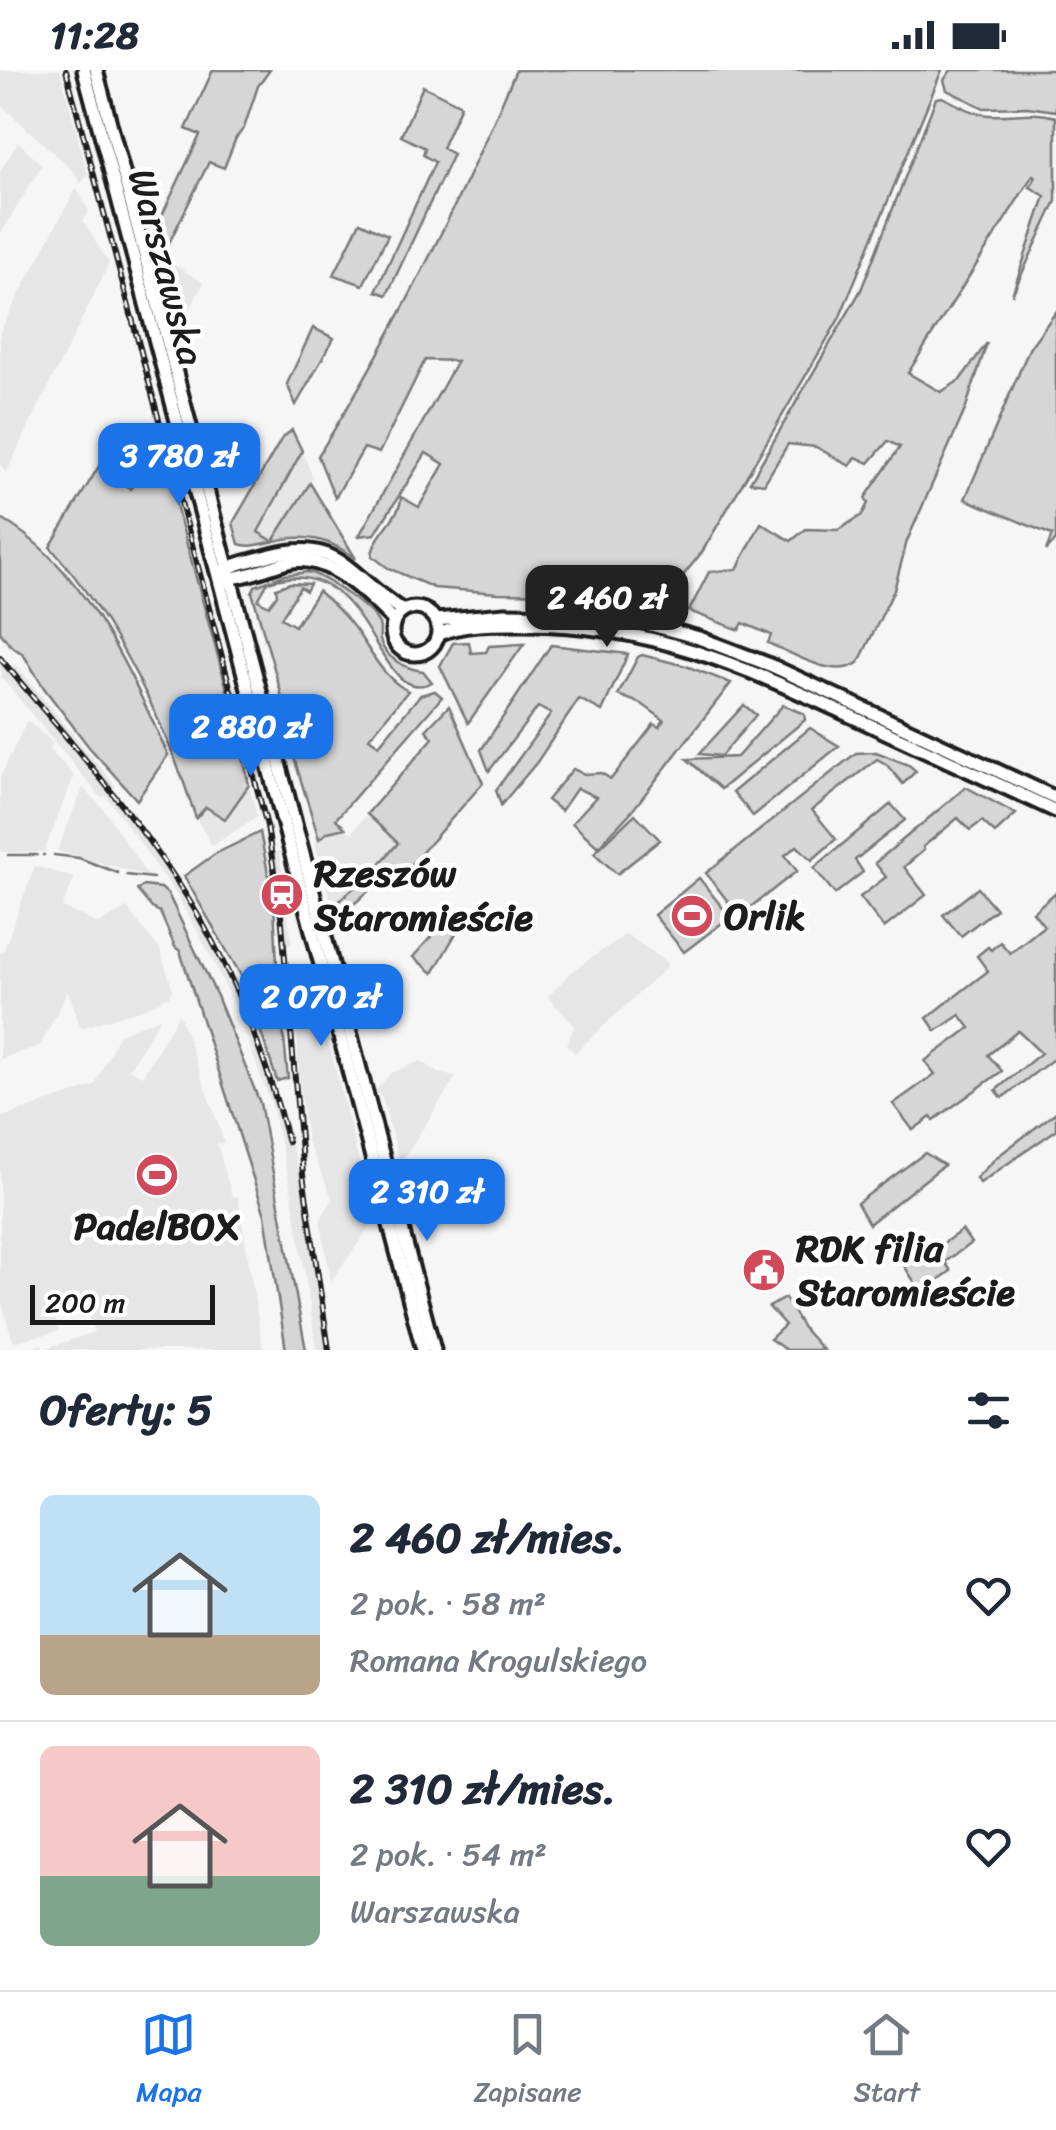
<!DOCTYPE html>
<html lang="pl">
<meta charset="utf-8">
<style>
:root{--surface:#fff;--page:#f6f6f7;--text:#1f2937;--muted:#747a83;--line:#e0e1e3;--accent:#1a73e8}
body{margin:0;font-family:Sriracha,sans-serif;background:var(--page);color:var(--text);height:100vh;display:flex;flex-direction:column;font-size:38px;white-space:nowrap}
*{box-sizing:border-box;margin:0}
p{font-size:32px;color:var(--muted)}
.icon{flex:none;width:55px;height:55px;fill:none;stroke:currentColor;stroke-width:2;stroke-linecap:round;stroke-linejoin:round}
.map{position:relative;height:1280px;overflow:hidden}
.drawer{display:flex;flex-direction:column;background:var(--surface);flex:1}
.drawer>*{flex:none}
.scale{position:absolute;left:30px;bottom:25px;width:185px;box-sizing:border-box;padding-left:10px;border:5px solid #1c1c1c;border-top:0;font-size:28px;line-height:35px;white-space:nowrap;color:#1c1c1c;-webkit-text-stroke:8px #fff;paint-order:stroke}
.price{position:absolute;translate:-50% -85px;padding:0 22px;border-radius:20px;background:var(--accent);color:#fff;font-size:32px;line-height:65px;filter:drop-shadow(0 2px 5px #0008)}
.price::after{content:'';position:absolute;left:50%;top:60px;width:30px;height:22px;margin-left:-15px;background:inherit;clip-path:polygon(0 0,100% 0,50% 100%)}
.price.on{background:#222;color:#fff}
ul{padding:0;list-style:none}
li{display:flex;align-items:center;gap:30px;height:250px;padding:0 40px}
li+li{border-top:2px solid var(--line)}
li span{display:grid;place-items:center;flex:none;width:280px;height:200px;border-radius:15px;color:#555}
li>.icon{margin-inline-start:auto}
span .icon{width:120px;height:120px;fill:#fffc;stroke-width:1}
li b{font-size:42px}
h2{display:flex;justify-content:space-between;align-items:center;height:120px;padding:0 40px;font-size:42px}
.status{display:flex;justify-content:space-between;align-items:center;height:70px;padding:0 50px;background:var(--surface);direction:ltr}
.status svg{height:28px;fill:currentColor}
.tab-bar{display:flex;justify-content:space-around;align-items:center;height:140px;border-top:2px solid var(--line);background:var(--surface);font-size:28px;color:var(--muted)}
.tab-bar a{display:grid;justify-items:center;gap:5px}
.tab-bar .on{color:var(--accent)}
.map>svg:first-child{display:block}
.built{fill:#e6e6e6}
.green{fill:#d6d6d6;stroke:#797979;stroke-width:2.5}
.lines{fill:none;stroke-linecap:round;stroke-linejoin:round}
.stream{stroke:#727272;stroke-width:2.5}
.major-casing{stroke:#1c1c1c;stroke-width:19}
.major{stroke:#fff;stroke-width:11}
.rail-casing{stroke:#1c1c1c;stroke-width:6}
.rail{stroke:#fff;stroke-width:2.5;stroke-dasharray:8;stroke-linecap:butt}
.labels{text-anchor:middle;stroke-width:9;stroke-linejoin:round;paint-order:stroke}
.street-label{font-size:38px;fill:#1c1c1c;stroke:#fff}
.poi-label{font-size:38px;font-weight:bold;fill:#1c1c1c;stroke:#fff;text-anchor:start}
</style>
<div class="status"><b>11:28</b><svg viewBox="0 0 49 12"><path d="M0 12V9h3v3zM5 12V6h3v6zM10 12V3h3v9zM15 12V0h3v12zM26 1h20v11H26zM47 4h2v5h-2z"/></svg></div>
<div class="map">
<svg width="1056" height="1280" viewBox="0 0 1056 1280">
<rect width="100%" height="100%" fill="#f6f6f6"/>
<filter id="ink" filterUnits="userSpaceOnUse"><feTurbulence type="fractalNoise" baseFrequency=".01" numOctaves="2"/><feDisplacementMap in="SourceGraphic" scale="20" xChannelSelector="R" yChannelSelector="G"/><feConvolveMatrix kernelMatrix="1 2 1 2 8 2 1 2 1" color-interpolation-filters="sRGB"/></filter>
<g filter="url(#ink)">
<g class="built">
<path d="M0,0H60L88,105L81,113L72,100L0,34Z"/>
<path d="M18,72L42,95L0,165V101Z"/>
<path d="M76,118L89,141L83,151L109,194L6,403L0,393V261Z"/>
<path d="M104,134L249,675L274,781H279L292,874L285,876L306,1116L332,1280H317L291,1119L271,1034L236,939L207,879L176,824L112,734L105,726L101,728L0,606L3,603L0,599V583L11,597L15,594L116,716L113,719L195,835L246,935L262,977L299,1101L279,853L267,768L100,135Z"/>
<path d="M164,191L169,192L166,197L171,200L175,195L204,213L180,257L160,193Z"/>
<path d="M302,381L313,407L273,471L257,462Z"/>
<path d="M27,650L52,672L50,680L74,706L44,782H0V707Z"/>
<path d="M249,715L257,747L212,776L196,748L206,737L225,749Z"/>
<path d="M83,718L103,738L148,806L57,781Z"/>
<path d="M367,744L398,772L378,796L332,837L315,773L328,762L345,758L352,763Z"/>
<path d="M35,796L75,808L62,837L98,854L127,838L160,880L173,920L169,926L148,937L81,958L68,921L40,976L0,989V883L3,882Z"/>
<path d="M626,864L667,892V897L575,983L566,975L575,956L548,927L571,902Z"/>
<path d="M296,912L314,921L317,926L374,1151L331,1211L320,1150L333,1129L307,1071L299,1011Z"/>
<path d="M179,944L220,1059L224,1073L217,1074L232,1126L238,1127L263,1280H22L42,1275L44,1279L94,1262L89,1247L74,1233L53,1239L59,1261L13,1272L0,1226V1038L3,1047L94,1016L119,964L160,948L129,999L142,1006Z"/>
<path d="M421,991L439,1003L456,1007L400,1094L382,1027L375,1021L391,1003Z"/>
</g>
<g class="green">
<path d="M213,0H270L258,16L244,58L236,68L224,98L209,92L167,177L157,156L200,65L186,59Z"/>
<path d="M516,0H942L839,249L702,482L658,537L570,524L498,523L434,518L388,498L372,486C374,463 401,448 401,427L419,437L444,394L426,383L375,464L359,466L457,291L425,290L379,383L364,378L335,428L318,386C395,262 459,134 516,0Z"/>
<path d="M951,0H1056V41L1027,37L984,38L947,20L944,10Z"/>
<path d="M423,16L461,35L442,78L453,84L387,225L376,221L435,92L423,85L425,78L401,66Z"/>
<path d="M942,27C956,34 973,44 989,45C1014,47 1030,40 1056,47V131L1012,225L1045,126L1030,117L1036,107L1033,105L908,303L941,322L960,310L987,273L965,340L907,471L894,520L859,592C836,611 792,583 768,573L771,565L743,553L739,560L689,541L709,502L737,499L761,453L791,471L806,459L838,460L862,445L868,433L865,428L900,377L888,371L869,393L856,387L850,396L816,377L788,374L764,414L750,412L861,220L936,28Z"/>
<path d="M360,152L388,165L363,215L334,205Z"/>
<path d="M1056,242V470L1046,481L1052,465L965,429L1030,277Z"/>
<path d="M313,258L334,268L296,335L287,314Z"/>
<path d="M292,360L302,381L258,462L273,471L310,413L356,489C329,468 304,463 271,472C259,474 251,478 239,474L233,453L282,368Z"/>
<path d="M158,370L233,641L249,715L225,749L206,737L196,748C166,655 116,550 50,477L99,396L131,419Z"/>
<path d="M0,448C85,496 129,600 168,685L137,730L89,677L44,618L23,584L11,576L0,562Z"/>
<path d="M308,502C324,506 372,538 379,554C381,559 379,565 380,570C385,589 407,599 423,601L432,612C374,642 374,478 268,512L258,530L269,536L277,525L276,518L290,513L310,514L306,521L300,517L281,548L295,556L318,521C330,531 342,542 352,555C370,578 380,606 408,621L369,668L379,675L420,625L435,621L442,627L336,749L345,758L328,762L319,769L295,691L280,619L252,522L255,516L284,505Z"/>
<path d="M469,572L471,583L486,582L489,576L524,574L468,653L440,596L453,573Z"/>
<path d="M551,575L628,584L602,641L579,629L537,692L501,735L496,720L551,644L538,637L489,701L481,680Z"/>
<path d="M642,585L686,596L731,613L632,741L598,777L572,753L596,727L577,718L561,741L547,730L573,699L584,704L601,703L611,709L654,654L659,657L664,650L642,634L618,625L638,587Z"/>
<path d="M744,635L756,645L721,686L699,684Z"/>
<path d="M783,635L804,644L805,650L721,719L687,689L737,687Z"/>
<path d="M449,636L483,713L394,814L384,807L334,852L332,837L378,796L398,773L367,744L433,668L426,660Z"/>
<path d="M810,658L839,676L753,746L733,722Z"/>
<path d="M876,682L909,695L916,701L903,714L886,694L877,689L812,740L836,769L812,790L797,776L785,785L797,801L739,846L706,803L856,683Z"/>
<path d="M966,717L1016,744L995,763L982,751L970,760L958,748L923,777L924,780L904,797L926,825L884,858L860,827L886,807L875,793Z"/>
<path d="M891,734L905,750L855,790L863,802L835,824L814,798Z"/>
<path d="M635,744L660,770L617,804L594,783Z"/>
<path d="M260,762L274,834L278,914L251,923L184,806L215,784Z"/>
<path d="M699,808L730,847L684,882L654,845Z"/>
<path d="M143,816L161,818L168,824L217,926L260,1033L306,1280H286L265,1145L180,881L175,877L160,842L152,838L137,820Z"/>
<path d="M978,818L996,839L961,866L943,845Z"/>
<path d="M1056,822V987L1002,1028L996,1020L1041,983L1018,961L988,985L1002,1001L934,1050L931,1047L913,1060L893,1034L935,1004L925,991L970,958L960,945L936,961L927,948L988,901L977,886L988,877L991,880L1000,872L1010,883L1044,856L1033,842Z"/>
<path d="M451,844L463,851L433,903L413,887Z"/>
<path d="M279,919L288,1008L277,1011L249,926Z"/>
<path d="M1056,1042V1060L980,1113L976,1108L997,1087Z"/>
<path d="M925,1083L944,1095L869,1154L857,1133Z"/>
<path d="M962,1160L971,1173L945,1192L951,1201L921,1222L901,1191L931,1169L938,1177Z"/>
<path d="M785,1228L803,1258L823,1280H786L770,1269L785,1255L769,1237Z"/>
</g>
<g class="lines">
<g class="stream">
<path d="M8,785H37"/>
<path d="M43,785H44"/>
<path d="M54,785L79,788L118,803"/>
<path d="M126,805L153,808"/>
</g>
<g class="major-casing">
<g id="major">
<path d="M84,0L423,1280"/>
<path d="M96,0L434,1280"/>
<path d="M225,500C238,492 256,490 271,485C341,466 351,509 403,541"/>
<path d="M228,508C248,507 269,497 288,492C328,482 368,525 394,551"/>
<circle cx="415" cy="561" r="23"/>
<path d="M436,550L505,544L578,545L651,555L699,568L770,595L1056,728"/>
<path d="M439,564C463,553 495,554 522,554C648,553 743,596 855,648C922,679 989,710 1056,741"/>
</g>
</g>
<use href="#major" class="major"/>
<g class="rail-casing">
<g id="rail">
<path d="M66,0L267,756L282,853L303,1105L329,1280"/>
<path d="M0,588C64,665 133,741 187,827C234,902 266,987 288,1072"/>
</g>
</g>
<use href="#rail" class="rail"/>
</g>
</g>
<defs>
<g id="station-disc" transform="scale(2.25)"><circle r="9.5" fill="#d1495b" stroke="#fff"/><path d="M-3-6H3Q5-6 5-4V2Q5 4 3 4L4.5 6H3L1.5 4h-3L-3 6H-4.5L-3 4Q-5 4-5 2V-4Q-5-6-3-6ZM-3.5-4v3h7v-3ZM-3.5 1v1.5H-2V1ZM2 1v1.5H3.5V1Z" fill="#fff"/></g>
<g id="stadium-disc" transform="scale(2.25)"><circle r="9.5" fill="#d1495b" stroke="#fff"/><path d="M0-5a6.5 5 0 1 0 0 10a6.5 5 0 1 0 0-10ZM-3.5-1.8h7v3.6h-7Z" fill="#fff"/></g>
<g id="civic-disc" transform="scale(2.25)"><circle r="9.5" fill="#d1495b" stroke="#fff"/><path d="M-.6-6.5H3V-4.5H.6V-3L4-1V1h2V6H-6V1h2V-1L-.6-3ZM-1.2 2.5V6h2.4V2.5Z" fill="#fff"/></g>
</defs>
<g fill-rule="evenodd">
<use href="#station-disc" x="282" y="825"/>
<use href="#stadium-disc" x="692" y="846"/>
<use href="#stadium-disc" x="157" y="1105"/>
<use href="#civic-disc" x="764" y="1200"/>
</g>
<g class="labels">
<g class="street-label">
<text transform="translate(167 197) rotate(75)" y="13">Warszawska</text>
</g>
<g class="poi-label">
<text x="314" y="816">Rzeszów<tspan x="314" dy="44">Staromieście</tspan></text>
<text x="724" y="859">Orlik</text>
<text x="157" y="1169" text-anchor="middle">PadelBOX</text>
<text x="796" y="1191">RDK filia<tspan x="796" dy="44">Staromieście</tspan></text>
</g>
</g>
</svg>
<div class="scale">200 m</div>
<b class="price" style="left:179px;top:438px">3 780 zł</b>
<b class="price on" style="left:607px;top:580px">2 460 zł</b>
<b class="price" style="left:251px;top:709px">2 880 zł</b>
<b class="price" style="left:321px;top:979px">2 070 zł</b>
<b class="price" style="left:427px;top:1174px">2 310 zł</b>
</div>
<section class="drawer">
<h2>Oferty: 5<svg class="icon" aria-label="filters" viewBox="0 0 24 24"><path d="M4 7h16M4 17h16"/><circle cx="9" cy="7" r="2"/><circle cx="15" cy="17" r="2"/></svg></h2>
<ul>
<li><span style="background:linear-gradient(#bfe0f5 70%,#b9a48a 0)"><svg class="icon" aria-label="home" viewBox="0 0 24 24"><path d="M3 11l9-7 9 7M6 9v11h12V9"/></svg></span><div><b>2 460 zł/mies.</b><p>2 pok. · 58 m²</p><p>Romana Krogulskiego</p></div><svg class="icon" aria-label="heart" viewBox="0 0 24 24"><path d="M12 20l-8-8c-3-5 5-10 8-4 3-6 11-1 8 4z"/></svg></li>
<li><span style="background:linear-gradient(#f6c9c9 65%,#7fa58c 0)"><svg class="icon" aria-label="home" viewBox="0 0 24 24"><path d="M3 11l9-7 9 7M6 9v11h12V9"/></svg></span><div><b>2 310 zł/mies.</b><p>2 pok. · 54 m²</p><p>Warszawska</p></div><svg class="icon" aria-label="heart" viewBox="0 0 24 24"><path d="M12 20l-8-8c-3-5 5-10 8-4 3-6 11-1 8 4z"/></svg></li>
</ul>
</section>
<nav class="tab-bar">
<a class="on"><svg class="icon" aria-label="map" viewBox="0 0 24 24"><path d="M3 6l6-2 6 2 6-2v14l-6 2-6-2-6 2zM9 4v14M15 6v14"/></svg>Mapa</a>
<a><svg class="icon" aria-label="saved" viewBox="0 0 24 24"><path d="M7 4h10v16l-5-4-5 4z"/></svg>Zapisane</a>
<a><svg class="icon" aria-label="home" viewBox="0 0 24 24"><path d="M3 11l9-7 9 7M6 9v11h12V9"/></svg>Start</a>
</nav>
